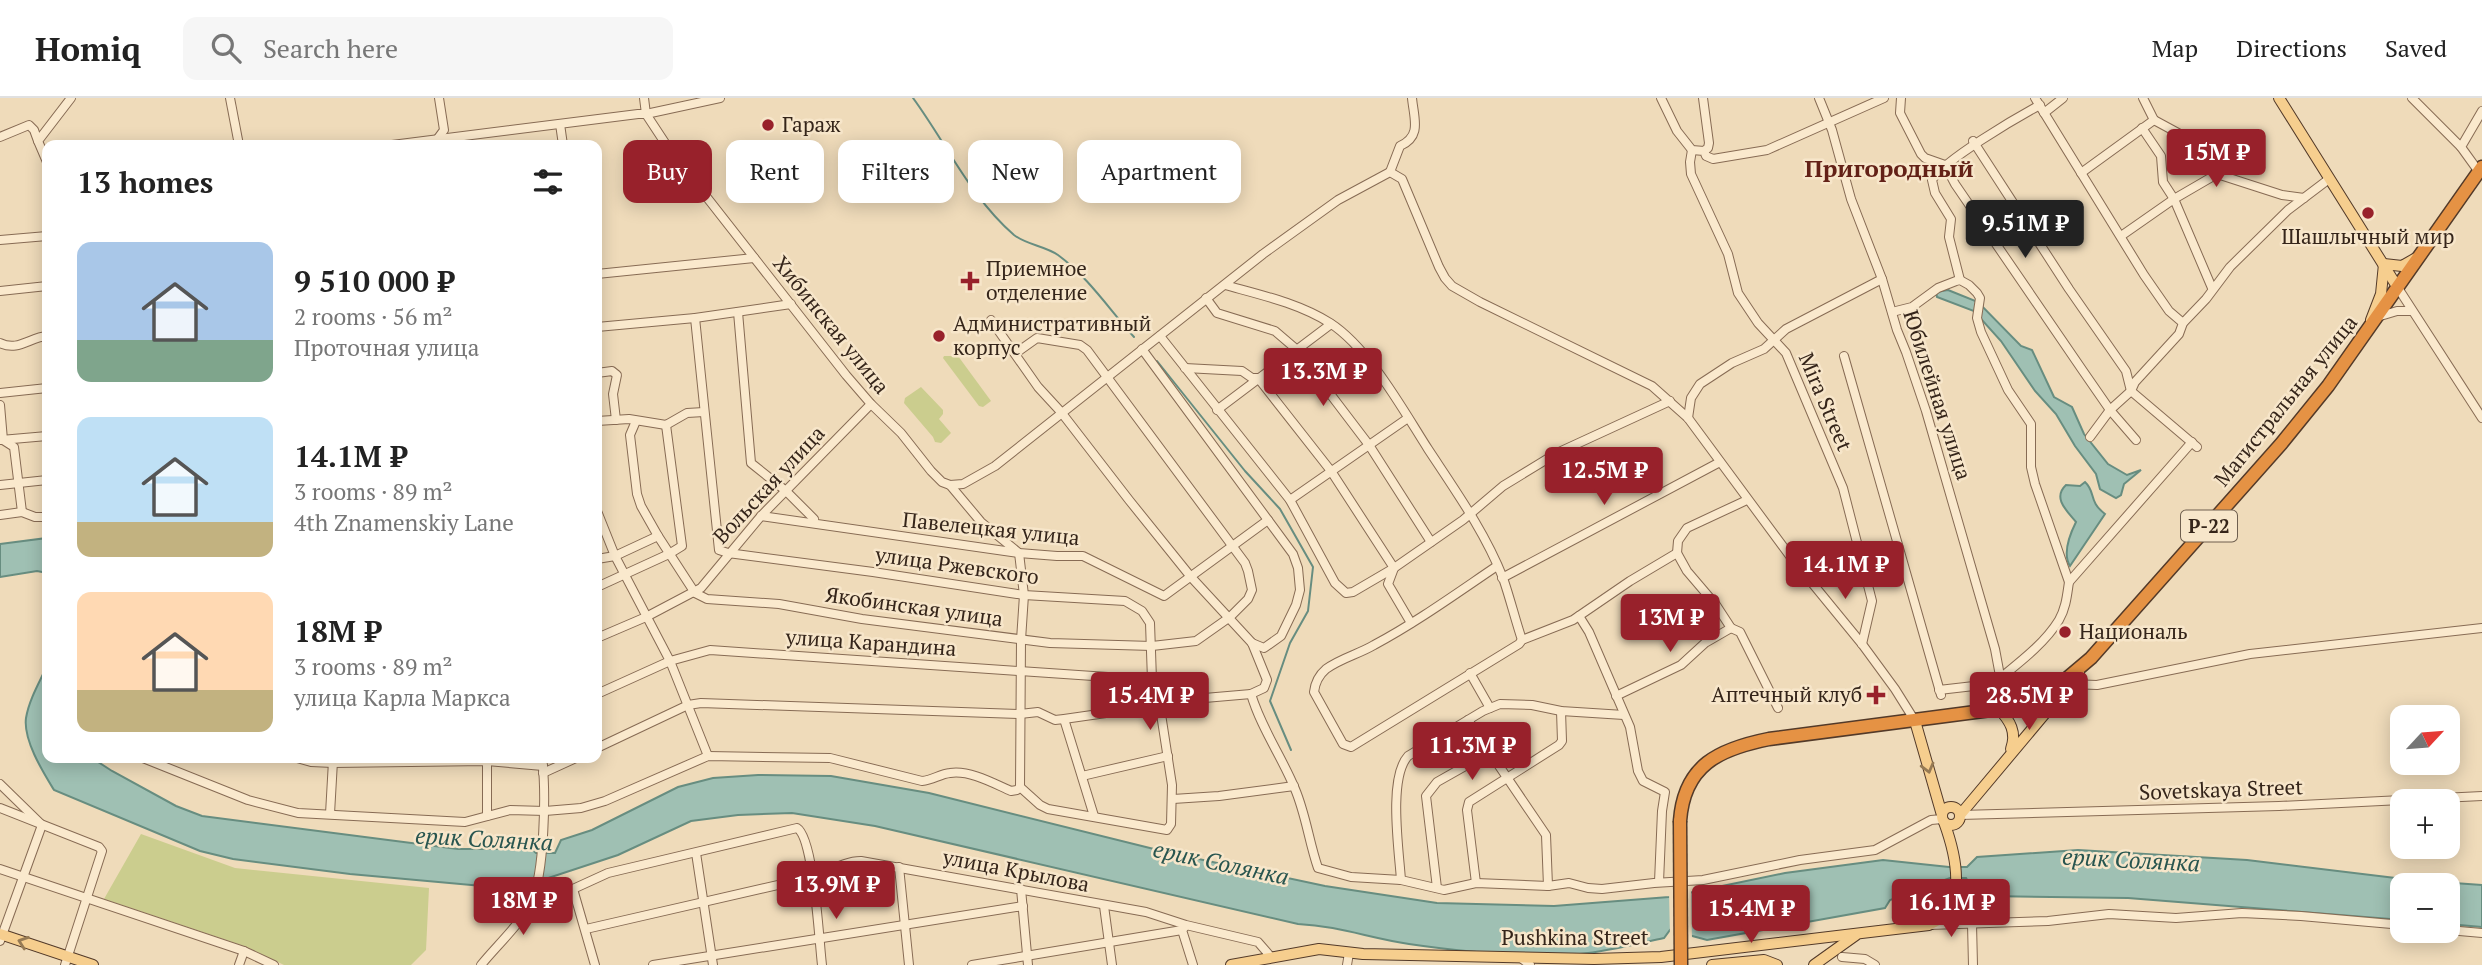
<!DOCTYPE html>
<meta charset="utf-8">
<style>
:root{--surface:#fff;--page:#f6f6f6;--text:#222;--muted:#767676;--line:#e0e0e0;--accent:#98212b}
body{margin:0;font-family:"PT Serif",serif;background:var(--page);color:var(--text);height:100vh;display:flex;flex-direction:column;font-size:26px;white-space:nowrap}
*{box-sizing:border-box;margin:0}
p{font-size:23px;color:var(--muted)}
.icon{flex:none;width:38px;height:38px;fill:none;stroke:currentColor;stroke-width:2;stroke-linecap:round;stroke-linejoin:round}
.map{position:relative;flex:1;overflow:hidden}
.side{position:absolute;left:42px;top:42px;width:560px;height:623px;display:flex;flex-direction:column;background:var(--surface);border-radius:14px;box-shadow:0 4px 18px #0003}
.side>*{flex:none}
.top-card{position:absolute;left:623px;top:42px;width:665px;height:63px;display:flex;gap:14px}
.needle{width:46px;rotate:64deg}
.tools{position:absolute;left:2390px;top:607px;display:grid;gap:14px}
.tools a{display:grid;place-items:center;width:70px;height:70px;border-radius:14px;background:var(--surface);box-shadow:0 4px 18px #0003;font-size:35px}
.price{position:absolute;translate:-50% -60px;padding:0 16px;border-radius:7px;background:var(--accent);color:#fff;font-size:23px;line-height:46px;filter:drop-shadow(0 2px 4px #0008)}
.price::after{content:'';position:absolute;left:50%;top:42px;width:21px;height:16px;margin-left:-10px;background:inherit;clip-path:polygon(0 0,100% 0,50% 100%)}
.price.current{background:#222;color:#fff}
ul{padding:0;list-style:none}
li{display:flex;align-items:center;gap:21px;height:175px;padding:0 35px}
li span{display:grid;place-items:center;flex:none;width:196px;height:140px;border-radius:14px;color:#555}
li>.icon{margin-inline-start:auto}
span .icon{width:84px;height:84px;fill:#fffc;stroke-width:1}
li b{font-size:30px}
h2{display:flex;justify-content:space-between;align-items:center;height:84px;padding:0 35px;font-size:30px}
.tag{padding:0 24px;border-radius:14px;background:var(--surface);box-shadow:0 4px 18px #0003;font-size:24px;line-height:63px}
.tag.current{background:var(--accent);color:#fff}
header{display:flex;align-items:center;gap:42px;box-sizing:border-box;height:98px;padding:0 35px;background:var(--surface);border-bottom:2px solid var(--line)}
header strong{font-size:33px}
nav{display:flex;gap:38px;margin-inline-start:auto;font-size:24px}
.search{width:490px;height:63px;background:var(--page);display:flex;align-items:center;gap:18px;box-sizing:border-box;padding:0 24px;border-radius:14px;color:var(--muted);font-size:26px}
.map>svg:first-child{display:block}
.green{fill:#cbcd8e}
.water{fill:#9fc0b3;stroke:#678d80;stroke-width:2}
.pier{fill:#efdbba}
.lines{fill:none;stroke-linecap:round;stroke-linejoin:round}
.stream{stroke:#678d80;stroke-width:2}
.minor-casing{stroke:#876b54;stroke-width:10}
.major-casing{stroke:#533a29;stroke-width:12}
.highway-casing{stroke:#533a29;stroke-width:15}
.minor{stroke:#fae9cd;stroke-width:8}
.major{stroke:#f6ce8e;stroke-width:10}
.highway{stroke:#e59244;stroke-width:12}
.highway-bridge-casing{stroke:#533a29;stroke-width:15;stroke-linecap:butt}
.highway-bridge{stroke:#e59244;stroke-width:12}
.oneway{stroke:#967a54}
.poi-dot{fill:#98212b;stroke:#f7e6ca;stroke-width:2.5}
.labels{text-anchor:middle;stroke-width:5;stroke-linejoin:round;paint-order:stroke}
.shield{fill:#f7e6ca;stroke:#6f5f4f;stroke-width:2}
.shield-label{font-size:19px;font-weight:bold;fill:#35251a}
.poi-label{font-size:21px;fill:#35251a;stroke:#f7e6ca;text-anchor:start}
.street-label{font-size:21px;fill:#35251a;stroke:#f7e6ca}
.water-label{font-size:23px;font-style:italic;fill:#28554f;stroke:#f7e6ca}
.quarter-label{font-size:24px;font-weight:bold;fill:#632117;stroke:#f7e6ca}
</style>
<header>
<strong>Homiq</strong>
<div class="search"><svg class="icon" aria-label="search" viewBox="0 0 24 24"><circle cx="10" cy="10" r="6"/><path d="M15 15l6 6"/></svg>Search here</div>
<nav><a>Map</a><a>Directions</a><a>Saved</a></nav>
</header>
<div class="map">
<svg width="2482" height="867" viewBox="0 0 2482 867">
<rect width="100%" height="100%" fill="#efdbba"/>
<g class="green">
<path d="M944,258H958L991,303L983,309L979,308L943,260Z"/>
<path d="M921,289L943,312V316L939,321L951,335L941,345L935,344L933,339L904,305L905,300Z"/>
<path d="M141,736L235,770L429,790L426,852L411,867H284L247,849L104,801Z"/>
</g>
<g class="water">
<path d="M1948,192L1978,204L2021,248L2032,252L2054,299L2072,309L2084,336L2108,366L2127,377L2141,372L2124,386L2121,397L2116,400L2100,391L2096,376L2075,348L2056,316L2035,293L2001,243L1974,213L1937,199L1936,194Z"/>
<path d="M2085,384C2096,394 2088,403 2105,416L2070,468C2062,455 2070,436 2076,424C2067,413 2052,400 2066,387L2080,388Z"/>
<path d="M47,440V475L37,473L0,479V446Z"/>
<path d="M47,568V660H92L112,673L176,708L202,718L458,751H502L527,747L536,755H555L561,742L592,732L678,689L713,680L758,677L831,678L929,695L1166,754L1325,788L1437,805L1554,808L1669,799L1785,775L1883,762L1949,769H1967L1977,759L2078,752L2247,762L2412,782L2482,787V829L2448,826V788H2403V822L2128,800L1986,798L1975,795L1966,780H1950L1890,802L1885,810L1707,842L1670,832L1664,840C1636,846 1608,853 1580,856C1524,860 1464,854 1409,846C1369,840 1339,828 1298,826L875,728L792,715L738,717L691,723L618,757L515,791L350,776L233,761L200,753L54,692C43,674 23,642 26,620C29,602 39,585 47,568Z"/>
</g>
<path class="pier" d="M1691,791L1692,841L1671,836L1670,838L1669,795Z"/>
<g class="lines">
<g class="stream">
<path d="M913,0C946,45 971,100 1014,137C1027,147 1045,148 1058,157C1088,179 1109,211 1134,239"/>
<path d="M1157,263L1245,373L1280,411L1313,469L1308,513L1290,545L1270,603L1291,652"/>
</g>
<g class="minor-casing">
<g id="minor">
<path d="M230,0L239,47"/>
<path d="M644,0L646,16L669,51L846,277L871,306L901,335L931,373L942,384L950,387L981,424L1019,455L1024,497L1021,542L1020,689"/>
<path d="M1661,0L1677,33L1692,52L1704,53L1706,58L1713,61L1767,52L1884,0"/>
<path d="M1703,0L1709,45L1708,50L1704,53"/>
<path d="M1819,0L1832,32L1851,101L1882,181L1897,232L1906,254L1926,313L1995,551L2006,610"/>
<path d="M1901,0L1900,15L1921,56L1925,60L1945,67L1955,86L2083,273L2110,312L2136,342"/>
<path d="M2035,0L2144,177L2169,213L2183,225"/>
<path d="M2143,0L2154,22"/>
<path d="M2412,0L2461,49"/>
<path d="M2044,15L2063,0"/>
<path d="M2154,22L2178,35L2201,55L2217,76L2282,97L2304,100"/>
<path d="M560,26L563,47"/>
<path d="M2142,30L2161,58L2163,84L2174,101L2212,190"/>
<path d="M0,39L29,27L34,32L38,43"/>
<path d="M1973,43L2069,191L2126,273L2131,293L2197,349"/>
<path d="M392,47L638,16H646L720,0"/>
<path d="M433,47L444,32L439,0"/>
<path d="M1692,52L1690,64L1691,76L1728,156L1738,195L1758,225L1786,255L1843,390L1872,503L1862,546"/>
<path d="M47,64L38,43L71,0"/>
<path d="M1390,74L1400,48C1422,38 1414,21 1412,0"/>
<path d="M2479,74L2461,49L2482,13"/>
<path d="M2081,75L2154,22"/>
<path d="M2121,138L2174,101L2217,76"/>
<path d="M0,142L47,138"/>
<path d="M597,176L754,160"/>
<path d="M1960,182L1949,139L1951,121L1935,95L1932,82C1944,62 2016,20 2040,7"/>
<path d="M1225,187C1261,197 1298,205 1330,225C1369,250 1403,312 1428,351C1455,392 1485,434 1503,480C1510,500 1515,521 1522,542"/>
<path d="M2398,190L2482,320"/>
<path d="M0,193L47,188"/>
<path d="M1206,200L1217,215L1275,233L1296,251L1369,347L1431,444"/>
<path d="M738,214L751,365L786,393L814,421"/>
<path d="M1892,214L1912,209L1938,190L1956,183L1960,182L1969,187L1977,195L1980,200L1977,220L1981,234L2008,292L2031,326V369L2035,386L2069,484"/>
<path d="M2377,219L2397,213H2412"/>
<path d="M991,222L1038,289L1061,314L1129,402L1191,479L1252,545L1267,582L1264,590L1251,596C1261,630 1282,659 1295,691C1306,717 1309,744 1318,770L1351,779L1401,782L1444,792L1476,785L1548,788L1569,785L1588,790L1602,791L1654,785L1703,782L1800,762L1875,752L1931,722L1942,721"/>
<path d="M597,229L695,220L791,206"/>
<path d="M1160,238L1290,402L1335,485L1346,495L1353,494L1394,470L1463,422L1503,388L1557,355L1670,303"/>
<path d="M0,245C18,254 30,239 47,238"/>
<path d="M1142,251L1293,456L1298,470L1300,492L1296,507L1281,538L1264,550L1252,545"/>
<path d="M1844,258L1941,597"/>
<path d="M1185,270L1242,273L1252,280H1258L1331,373L1394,470L1388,486L1411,525"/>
<path d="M597,275L612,273L617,277L613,296L616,322"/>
<path d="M0,295L47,290"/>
<path d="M0,307L3,342L14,349L22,414"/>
<path d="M1217,312L1331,226"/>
<path d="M1688,320L1691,300L1700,286L1732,265L1764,251L1786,231L1882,181"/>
<path d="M597,323L629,321L666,327L687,315L704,314"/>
<path d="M636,323L630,337L637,396L641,408L658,438L695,495L707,501L779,506L862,521L1050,545L1152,548L1196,543L1230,519L1248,501L1252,492L1248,473L1245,465L1087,252L1080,247L1037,240L1016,255"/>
<path d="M2090,339L2110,312L2131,293L2135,284L2179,236L2183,225L2206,201L2230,169L2288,112L2329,81"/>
<path d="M1,342L47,338"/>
<path d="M0,387L47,382"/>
<path d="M950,387L963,386L995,368L1263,156L1338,102L1390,74L1402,81L1439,169L1445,180L1452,188L1480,204L1652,288L1688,320L1790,458L1862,546L1895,591L1915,623"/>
<path d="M1290,402L1408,320"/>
<path d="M597,413L615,458L670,563L708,658"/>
<path d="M0,417L22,414L35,419H47"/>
<path d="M761,418L1019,455L1057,458H1083L1164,498L1268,422"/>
<path d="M1677,455L1687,473L1716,507L1731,530L1740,534L1778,610"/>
<path d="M1677,455L1678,443L1687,430L1747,402"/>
<path d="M597,461L615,458L658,438"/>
<path d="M1497,468C1457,495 1417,524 1374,547C1359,556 1341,560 1326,571C1319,577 1315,585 1314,594L1343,646L1351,649L1519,546L1522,542L1573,522L1630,483L1677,455"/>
<path d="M1502,480L1720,364"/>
<path d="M597,489L669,456L682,448L666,327"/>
<path d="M1579,518L1589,534L1630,629L1638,673L1643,683L1665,694L1662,713L1659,784"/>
<path d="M597,540L646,519L701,490L761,418L871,306"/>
<path d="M1470,575L1490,610"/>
<path d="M1999,581C2020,564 2045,545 2059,522C2066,510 2067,497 2069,484L2192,344"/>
<path d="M2070,586L2097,587L2250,556L2482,530"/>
<path d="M1939,592L2000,585"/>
<path d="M597,596L670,563L710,552L1152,582"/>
<path d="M1616,598L1681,567L1705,545L1731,530"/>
<path d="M1064,621L1094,718"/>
<path d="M1468,622L1546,737L1548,788"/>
<path d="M597,650L688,607L701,605L1020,616L1038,614L1055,622L1064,621L1141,610L1158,604L1251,596"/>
<path d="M143,660L248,702L298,715L465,724L510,712L545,713L581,710L605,703L708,658L830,660L922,683C933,682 940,676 950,675C970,672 993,685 1011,693L1017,692L1020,689L1040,707L1048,711L1167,732L1171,726L1172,687L1161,616L1152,582L1150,525L1142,513L1125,503L1024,497L873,474L728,455L719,452L695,220"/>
<path d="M297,660L311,664L333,665L487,663L543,668"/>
<path d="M543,675L576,660"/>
<path d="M1082,678L1168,658"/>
<path d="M0,686L42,727L0,843"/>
<path d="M1173,701L1219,698L1294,688"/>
<path d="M0,710L99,749L102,753L65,867"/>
<path d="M330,716L333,663"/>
<path d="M1960,717L2279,708L2482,698"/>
<path d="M487,718V660"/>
<path d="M696,755L713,867"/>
<path d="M899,769L909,867"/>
<path d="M0,771L244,853L274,867"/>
<path d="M1401,782C1399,752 1388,680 1408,658L1483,613L1500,606L1532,607L1561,613L1624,617"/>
<path d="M1476,785L1467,712L1469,704L1559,647L1562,643L1561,613"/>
<path d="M1437,790L1426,698L1437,684L1490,654"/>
<path d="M573,791L595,867"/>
<path d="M1021,791L1028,867"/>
<path d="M531,805L573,791L608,775L797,730C814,740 819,843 822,867"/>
<path d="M1952,807L1959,819L1970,825"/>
<path d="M1104,808L1112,867"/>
<path d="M1972,826L1973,867"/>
<path d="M1929,827L2048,823L2109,816L2176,820L2242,815L2301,818L2403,827"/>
<path d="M1184,830L1182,832L1193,867"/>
<path d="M586,831L813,779C829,773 845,763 861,763L1146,814L1186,827L1258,844L1271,859"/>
<path d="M2448,832L2482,835"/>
<path d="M1842,859L1865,861L1875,867"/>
<path d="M1521,860L1530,867"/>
<path d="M239,867L244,853"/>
<path d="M481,867C497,847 520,827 531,804C545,776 546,692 542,660"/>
<path d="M653,867L1023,808"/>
<path d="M972,867L1182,832"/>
<path d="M1347,867L1349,855"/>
</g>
</g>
<g class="major-casing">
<g id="major">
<path d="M2279,0L2398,190"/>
<path d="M2371,222L2381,196L2384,166L2402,168L2416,160"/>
<path d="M1999,611C2010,623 2017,634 2011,651"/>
<path d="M1915,623L1942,717"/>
<circle cx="1951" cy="718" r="9"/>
<path d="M1960,717L2079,575"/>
<path d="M0,836L93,867"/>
<path d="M1231,867L1319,851L1363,856L1594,861L1661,859L1929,827C1969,810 1956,757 1944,724"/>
<path d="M1712,867L1764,862L1777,867"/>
<path d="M1814,867L1856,837"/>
</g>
</g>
<g class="highway-casing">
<path id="highway" d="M1680,723C1684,667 1719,651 1769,641L2006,610L2041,599L2052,593L2091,560L2281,346L2328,288L2482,69"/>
</g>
<use href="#minor" class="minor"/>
<use href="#major" class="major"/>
<use href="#highway" class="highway"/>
<g class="highway-bridge-casing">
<path id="highway-bridge" d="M1680,723L1681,867"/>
</g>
<use href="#highway-bridge" class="highway-bridge"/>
</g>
<defs><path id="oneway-chevron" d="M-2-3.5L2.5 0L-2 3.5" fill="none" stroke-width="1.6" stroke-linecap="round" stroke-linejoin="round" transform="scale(1.75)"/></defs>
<g class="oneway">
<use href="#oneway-chevron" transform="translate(1928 670) rotate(75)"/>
<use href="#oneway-chevron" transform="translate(23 844) rotate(-161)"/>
</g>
<g class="poi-dot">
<circle cx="768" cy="27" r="7"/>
<circle cx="2368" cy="115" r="7"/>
<path d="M966.5 172.5h7v7h7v7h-7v7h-7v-7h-7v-7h7z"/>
<circle cx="939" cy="238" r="7"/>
<circle cx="2065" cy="534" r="7"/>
<path d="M1872.5 586.5h7v7h7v7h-7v7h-7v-7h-7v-7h7z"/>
</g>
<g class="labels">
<rect class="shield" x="2181" y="412.5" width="56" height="31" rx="5"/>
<g class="shield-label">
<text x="2209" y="435">Р-22</text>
</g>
<g class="poi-label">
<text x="782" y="34">Гараж</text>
<text x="2368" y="146" text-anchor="middle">Шашлычный мир</text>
<text x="986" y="178">Приемное<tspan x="986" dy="24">отделение</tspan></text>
<text x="953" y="233">Административный<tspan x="953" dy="24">корпус</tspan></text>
<text x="2079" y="541">Националь</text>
<text x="1862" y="604" text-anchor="end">Аптечный клуб</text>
</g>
<g class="street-label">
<text transform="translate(831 227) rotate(51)" y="7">Хибинская улица</text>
<text transform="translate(1937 297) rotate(72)" y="7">Юбилейная улица</text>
<text transform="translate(2286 303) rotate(-51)" y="7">Магистральная улица</text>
<text transform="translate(1825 304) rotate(67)" y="7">Mira Street</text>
<text transform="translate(769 387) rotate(-47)" y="7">Вольская улица</text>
<text transform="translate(991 431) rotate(6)" y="7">Павелецкая улица</text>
<text transform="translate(957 468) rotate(8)" y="7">улица Ржевского</text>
<text transform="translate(914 509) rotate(8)" y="7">Якобинская улица</text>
<text transform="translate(871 545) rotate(4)" y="7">улица Карандина</text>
<text transform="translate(2221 692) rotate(-2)" y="7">Sovetskaya Street</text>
<text transform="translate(1016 773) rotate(11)" y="7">улица Крылова</text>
<text x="1575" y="847">Pushkina Street</text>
</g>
<g class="water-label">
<text transform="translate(484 741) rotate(3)" y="8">ерик Солянка</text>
<text transform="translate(2131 762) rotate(3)" y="8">ерик Солянка</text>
<text transform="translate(1221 765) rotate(12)" y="8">ерик Солянка</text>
</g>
<g class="quarter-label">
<text x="1889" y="79">Пригородный</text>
</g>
</g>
</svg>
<div class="tools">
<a><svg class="needle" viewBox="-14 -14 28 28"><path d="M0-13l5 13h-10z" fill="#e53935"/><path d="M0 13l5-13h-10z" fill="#767676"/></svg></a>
<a>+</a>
<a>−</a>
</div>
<b class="price" style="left:2216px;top:91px">15M ₽</b>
<b class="price current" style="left:2025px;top:162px">9.51M ₽</b>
<b class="price" style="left:1323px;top:310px">13.3M ₽</b>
<b class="price" style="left:1604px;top:409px">12.5M ₽</b>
<b class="price" style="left:1845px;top:503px">14.1M ₽</b>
<b class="price" style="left:1670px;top:556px">13M ₽</b>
<b class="price" style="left:1150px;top:634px">15.4M ₽</b>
<b class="price" style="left:2029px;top:634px">28.5M ₽</b>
<b class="price" style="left:1472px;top:684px">11.3M ₽</b>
<b class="price" style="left:836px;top:823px">13.9M ₽</b>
<b class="price" style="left:523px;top:839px">18M ₽</b>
<b class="price" style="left:1951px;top:841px">16.1M ₽</b>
<b class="price" style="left:1751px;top:847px">15.4M ₽</b>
<div class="top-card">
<a class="tag current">Buy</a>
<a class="tag">Rent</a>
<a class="tag">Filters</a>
<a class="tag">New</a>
<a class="tag">Apartment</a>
</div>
<section class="side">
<h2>13 homes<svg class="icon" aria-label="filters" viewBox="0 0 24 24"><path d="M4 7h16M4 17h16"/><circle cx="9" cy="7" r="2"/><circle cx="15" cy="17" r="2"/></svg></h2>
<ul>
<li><span style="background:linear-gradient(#a9c7e8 70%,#7fa58c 0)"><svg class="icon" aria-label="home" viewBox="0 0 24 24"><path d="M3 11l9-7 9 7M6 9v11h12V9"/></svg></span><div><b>9 510 000 ₽</b><p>2 rooms · 56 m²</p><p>Проточная улица</p></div></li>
<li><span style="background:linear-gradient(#bfe0f5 75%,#c2b280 0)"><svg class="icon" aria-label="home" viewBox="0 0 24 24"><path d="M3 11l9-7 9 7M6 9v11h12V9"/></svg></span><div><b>14.1M ₽</b><p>3 rooms · 89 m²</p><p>4th Znamenskiy Lane</p></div></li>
<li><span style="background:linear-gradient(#ffd9b3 70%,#c2b280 0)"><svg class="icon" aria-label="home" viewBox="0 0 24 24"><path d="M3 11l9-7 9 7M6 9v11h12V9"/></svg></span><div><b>18M ₽</b><p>3 rooms · 89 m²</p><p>улица Карла Маркса</p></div></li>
</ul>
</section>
</div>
